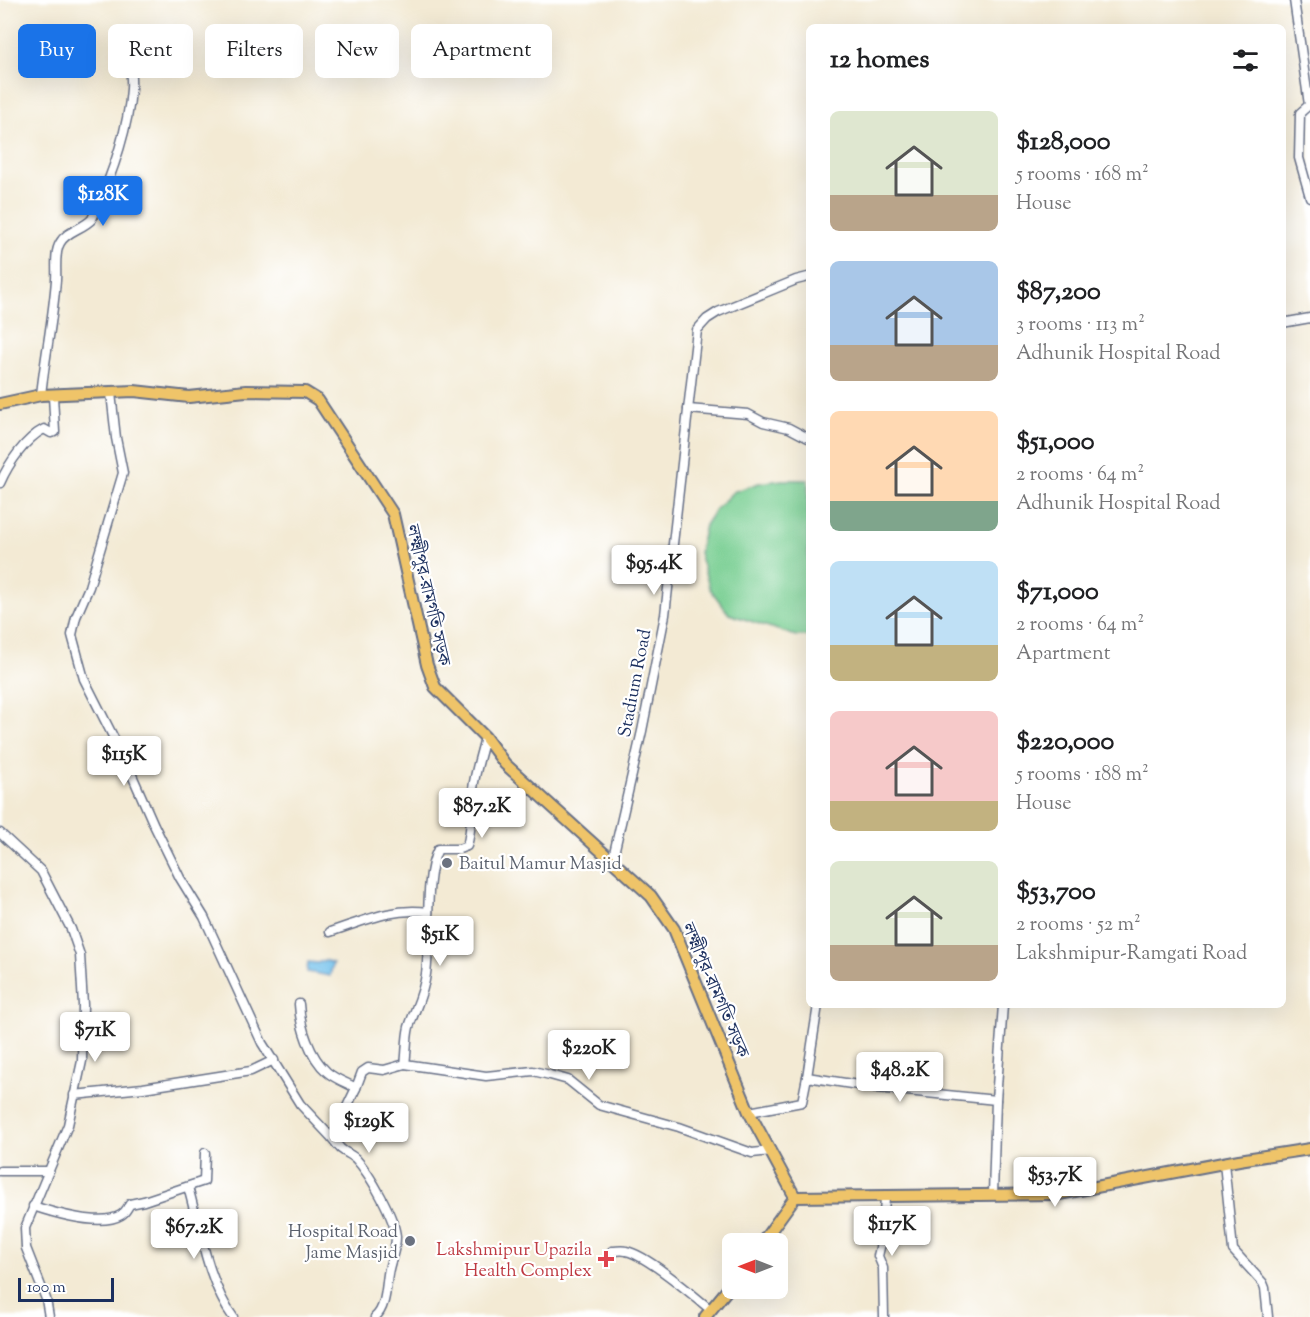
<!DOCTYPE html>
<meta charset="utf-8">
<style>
:root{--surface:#fff;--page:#f2f2f2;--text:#202124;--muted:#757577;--accent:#1a73e8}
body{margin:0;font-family:"Sorts Mill Goudy","Noto Serif Bengali",serif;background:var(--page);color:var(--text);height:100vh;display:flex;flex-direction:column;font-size:22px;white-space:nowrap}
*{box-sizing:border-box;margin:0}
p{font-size:20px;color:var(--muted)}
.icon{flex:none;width:33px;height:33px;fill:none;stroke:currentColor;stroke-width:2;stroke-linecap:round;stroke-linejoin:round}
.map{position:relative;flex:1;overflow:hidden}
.panel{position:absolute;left:806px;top:24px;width:480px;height:984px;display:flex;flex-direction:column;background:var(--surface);border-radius:9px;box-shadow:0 6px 24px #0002}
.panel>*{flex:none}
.top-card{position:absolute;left:18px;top:24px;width:570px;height:54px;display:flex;gap:12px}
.needle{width:39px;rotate:270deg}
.fabs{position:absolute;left:722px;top:1233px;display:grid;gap:12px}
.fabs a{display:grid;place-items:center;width:66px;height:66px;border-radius:9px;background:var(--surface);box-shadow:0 6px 24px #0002;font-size:30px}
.scale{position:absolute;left:18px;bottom:15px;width:96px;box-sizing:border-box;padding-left:6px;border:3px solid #1b2f5e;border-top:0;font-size:16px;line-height:21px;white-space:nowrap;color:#1b2f5e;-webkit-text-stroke:4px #fff;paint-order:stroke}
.price{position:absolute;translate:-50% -51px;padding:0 14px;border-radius:6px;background:#fff;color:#222;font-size:20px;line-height:39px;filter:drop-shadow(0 2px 3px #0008)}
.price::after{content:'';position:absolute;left:50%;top:36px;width:18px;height:14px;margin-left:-9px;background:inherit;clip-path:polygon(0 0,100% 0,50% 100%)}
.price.on{background:var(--accent);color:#fff}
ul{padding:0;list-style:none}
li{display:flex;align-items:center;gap:18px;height:150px;padding:0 24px}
li span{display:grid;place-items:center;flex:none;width:168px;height:120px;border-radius:9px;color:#555}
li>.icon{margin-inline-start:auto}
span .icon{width:72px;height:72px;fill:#fffc;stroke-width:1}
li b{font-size:26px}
h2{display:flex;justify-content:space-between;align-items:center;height:72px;padding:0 24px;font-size:26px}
.pill{padding:0 21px;border-radius:9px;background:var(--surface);box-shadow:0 6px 24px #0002;font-size:21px;line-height:54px}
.pill.on{background:var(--accent);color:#fff}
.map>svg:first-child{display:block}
.green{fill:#79cf93;stroke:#4a7f78;stroke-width:1.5}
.water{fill:#70c0eb;stroke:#4678a4;stroke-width:1.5}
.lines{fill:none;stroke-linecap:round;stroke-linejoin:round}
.minor-casing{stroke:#677087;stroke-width:11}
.major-casing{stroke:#677087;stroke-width:14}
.minor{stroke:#fff;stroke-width:8}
.major{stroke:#efc469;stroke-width:10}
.worship-dot{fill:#6b7280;stroke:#fff;stroke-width:2}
.health-dot{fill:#e0444e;stroke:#fff;stroke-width:2}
.labels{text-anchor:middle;stroke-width:4.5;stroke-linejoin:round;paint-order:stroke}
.street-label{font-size:18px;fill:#1b2f5e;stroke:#fff}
.worship-label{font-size:18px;fill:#5b616d;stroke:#fff;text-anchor:start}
.health-label{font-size:18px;fill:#be3a42;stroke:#fff;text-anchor:end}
</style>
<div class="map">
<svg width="1310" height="1317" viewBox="0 0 1310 1317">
<rect width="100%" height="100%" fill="#fff"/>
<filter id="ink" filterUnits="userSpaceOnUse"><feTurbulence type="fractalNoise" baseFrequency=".0167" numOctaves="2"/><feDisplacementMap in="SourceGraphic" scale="12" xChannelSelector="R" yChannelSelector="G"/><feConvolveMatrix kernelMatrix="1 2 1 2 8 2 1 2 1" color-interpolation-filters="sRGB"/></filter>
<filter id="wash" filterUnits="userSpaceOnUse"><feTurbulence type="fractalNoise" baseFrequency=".008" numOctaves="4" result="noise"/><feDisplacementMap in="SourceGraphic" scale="24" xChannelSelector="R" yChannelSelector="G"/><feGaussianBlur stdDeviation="1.35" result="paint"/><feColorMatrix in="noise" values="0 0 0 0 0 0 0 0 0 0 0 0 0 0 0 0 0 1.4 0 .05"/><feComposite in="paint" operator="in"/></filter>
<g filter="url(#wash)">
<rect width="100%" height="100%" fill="#f3ead4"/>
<path class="green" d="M782,480H808V636H796L729,614L710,589L699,553L705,525L715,510L733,492L759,483Z"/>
<path class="water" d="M324,960L333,963L330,976L307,972L308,962L318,963Z"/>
</g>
<g filter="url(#ink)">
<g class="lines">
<g class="minor-casing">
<g id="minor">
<path d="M1294,0L1309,105L1300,113L1299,158L1310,197"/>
<path d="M1282,323L1310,318"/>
<path d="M111,393L116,438L123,473L89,587L76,617L72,635L84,679L128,766L154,825L180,878L204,917L262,1043L300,1104L332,1138"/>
<path d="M41,395C45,357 53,319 56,280C57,269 54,253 60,243C66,231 83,229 92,219C111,178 128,133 131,89C132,75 129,60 128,47"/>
<path d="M688,409L748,414L763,422L789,428L808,438"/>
<path d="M0,483C9,463 25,439 44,429L51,433L55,432L53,396"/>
<path d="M0,833L41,871L71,929L80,955L83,1005L82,1061L68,1125L25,1228L26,1248L46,1299L49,1317"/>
<path d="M612,862L642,731L665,615L697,330L707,319L718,312L796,280L808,277"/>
<path d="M330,932C364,921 392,907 428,912"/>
<path d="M299,1004C300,1027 310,1057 327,1072C335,1079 347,1083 356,1088"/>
<path d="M405,1064L486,1076L533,1071L550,1075L568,1080L599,1105L679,1127L752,1153L771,1151"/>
<path d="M807,1077L818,1005"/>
<path d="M74,1095L143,1088L251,1071L274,1060"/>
<path d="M996,1100L1003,1005"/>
<path d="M749,1112L802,1102L807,1077L877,1088L996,1100L993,1194"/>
<path d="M1224,1163L1233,1250L1263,1283L1265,1288L1268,1317"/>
<path d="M0,1171H49"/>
<path d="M188,1187C199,1226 209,1285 233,1317"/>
<path d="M33,1206C54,1213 101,1227 121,1215C126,1212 127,1208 130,1204L144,1201L204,1181L205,1153"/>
<path d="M612,1251C617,1251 622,1250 626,1251C647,1255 693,1295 711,1310"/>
<path d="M375,1317C386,1308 386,1287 388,1274C390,1261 396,1250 396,1237C395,1218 370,1174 356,1159C352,1155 346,1153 341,1149C338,1146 335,1142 332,1138L356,1088L362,1072L368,1068L384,1070L405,1064C407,1052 406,1039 409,1027C415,1009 424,993 426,974C431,940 423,878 438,849H459L467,846C473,825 470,810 473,789C475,771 481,755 485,737"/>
<path d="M884,1317L883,1268L878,1256L883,1235L885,1196"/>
</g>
</g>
<g class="major-casing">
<g id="major">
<path d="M0,404L41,395L134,391L189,397L246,391L305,392L318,400L393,514L427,665L435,687L485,737L505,764L651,896L674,929L749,1112L795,1197"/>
<path d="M795,1197L1059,1194L1239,1160L1310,1149"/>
<path d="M761,1244L795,1197"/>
<path d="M705,1317L732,1284"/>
</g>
</g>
<use href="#minor" class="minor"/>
<use href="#major" class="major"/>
</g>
</g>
<g class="worship-dot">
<circle cx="447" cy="863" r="6"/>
<circle cx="410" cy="1241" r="6"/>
</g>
<path class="health-dot" d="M603 1250h6v6h6v6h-6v6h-6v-6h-6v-6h6z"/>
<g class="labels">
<g class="street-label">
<text transform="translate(429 595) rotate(77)" y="6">লক্ষ্মীপুর-রামগতি সড়ক</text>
<text transform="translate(634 683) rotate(-79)" y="6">Stadium Road</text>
<text transform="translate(716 990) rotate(67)" y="6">লক্ষ্মীপুর-রামগতি সড়ক</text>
</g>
<g class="worship-label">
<text x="459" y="869">Baitul Mamur Masjid</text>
<text x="398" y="1237" text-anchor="end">Hospital Road<tspan x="398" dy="21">Jame Masjid</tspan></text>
</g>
<g class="health-label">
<text x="592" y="1255">Lakshmipur Upazila<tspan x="592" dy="21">Health Complex</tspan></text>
</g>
</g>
</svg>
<div class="fabs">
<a><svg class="needle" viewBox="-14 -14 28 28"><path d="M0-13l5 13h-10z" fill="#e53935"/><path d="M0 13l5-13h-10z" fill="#757577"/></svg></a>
</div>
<div class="scale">100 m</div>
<b class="price on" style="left:103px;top:227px">$128K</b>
<b class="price" style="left:654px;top:596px">$95.4K</b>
<b class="price" style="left:124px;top:787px">$115K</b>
<b class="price" style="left:482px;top:839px">$87.2K</b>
<b class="price" style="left:440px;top:967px">$51K</b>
<b class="price" style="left:95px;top:1063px">$71K</b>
<b class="price" style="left:589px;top:1081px">$220K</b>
<b class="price" style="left:900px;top:1103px">$48.2K</b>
<b class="price" style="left:369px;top:1154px">$129K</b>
<b class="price" style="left:1055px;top:1208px">$53.7K</b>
<b class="price" style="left:892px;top:1257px">$117K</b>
<b class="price" style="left:194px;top:1260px">$67.2K</b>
<div class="top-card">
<a class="pill on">Buy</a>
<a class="pill">Rent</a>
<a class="pill">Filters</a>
<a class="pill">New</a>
<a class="pill">Apartment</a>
</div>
<section class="panel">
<h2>12 homes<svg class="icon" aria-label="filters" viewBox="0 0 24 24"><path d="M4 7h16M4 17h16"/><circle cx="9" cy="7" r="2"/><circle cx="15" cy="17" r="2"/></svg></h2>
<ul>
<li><span style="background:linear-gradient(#dfe7d0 70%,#b9a48a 0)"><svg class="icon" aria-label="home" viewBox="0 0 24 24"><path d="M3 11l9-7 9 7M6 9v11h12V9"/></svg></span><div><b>$128,000</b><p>5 rooms · 168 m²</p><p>House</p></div></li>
<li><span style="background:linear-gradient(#a9c7e8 70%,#b9a48a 0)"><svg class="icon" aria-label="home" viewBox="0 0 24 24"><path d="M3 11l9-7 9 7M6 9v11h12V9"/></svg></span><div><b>$87,200</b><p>3 rooms · 113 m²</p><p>Adhunik Hospital Road</p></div></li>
<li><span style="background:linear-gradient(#ffd9b3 75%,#7fa58c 0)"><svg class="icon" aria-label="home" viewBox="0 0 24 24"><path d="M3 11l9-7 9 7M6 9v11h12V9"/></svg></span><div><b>$51,000</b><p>2 rooms · 64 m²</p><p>Adhunik Hospital Road</p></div></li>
<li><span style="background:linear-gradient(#bfe0f5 70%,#c2b280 0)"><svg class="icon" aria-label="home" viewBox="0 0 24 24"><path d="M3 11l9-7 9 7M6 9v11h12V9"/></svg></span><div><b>$71,000</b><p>2 rooms · 64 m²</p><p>Apartment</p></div></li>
<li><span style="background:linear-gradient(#f6c9c9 75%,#c2b280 0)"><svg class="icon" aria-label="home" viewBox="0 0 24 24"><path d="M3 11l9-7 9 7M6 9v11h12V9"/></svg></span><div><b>$220,000</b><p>5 rooms · 188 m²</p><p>House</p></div></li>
<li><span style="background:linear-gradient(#dfe7d0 70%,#b9a48a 0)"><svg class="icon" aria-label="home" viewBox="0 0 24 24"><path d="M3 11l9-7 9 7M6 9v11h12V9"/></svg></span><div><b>$53,700</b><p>2 rooms · 52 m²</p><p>Lakshmipur-Ramgati Road</p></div></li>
</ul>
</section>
</div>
